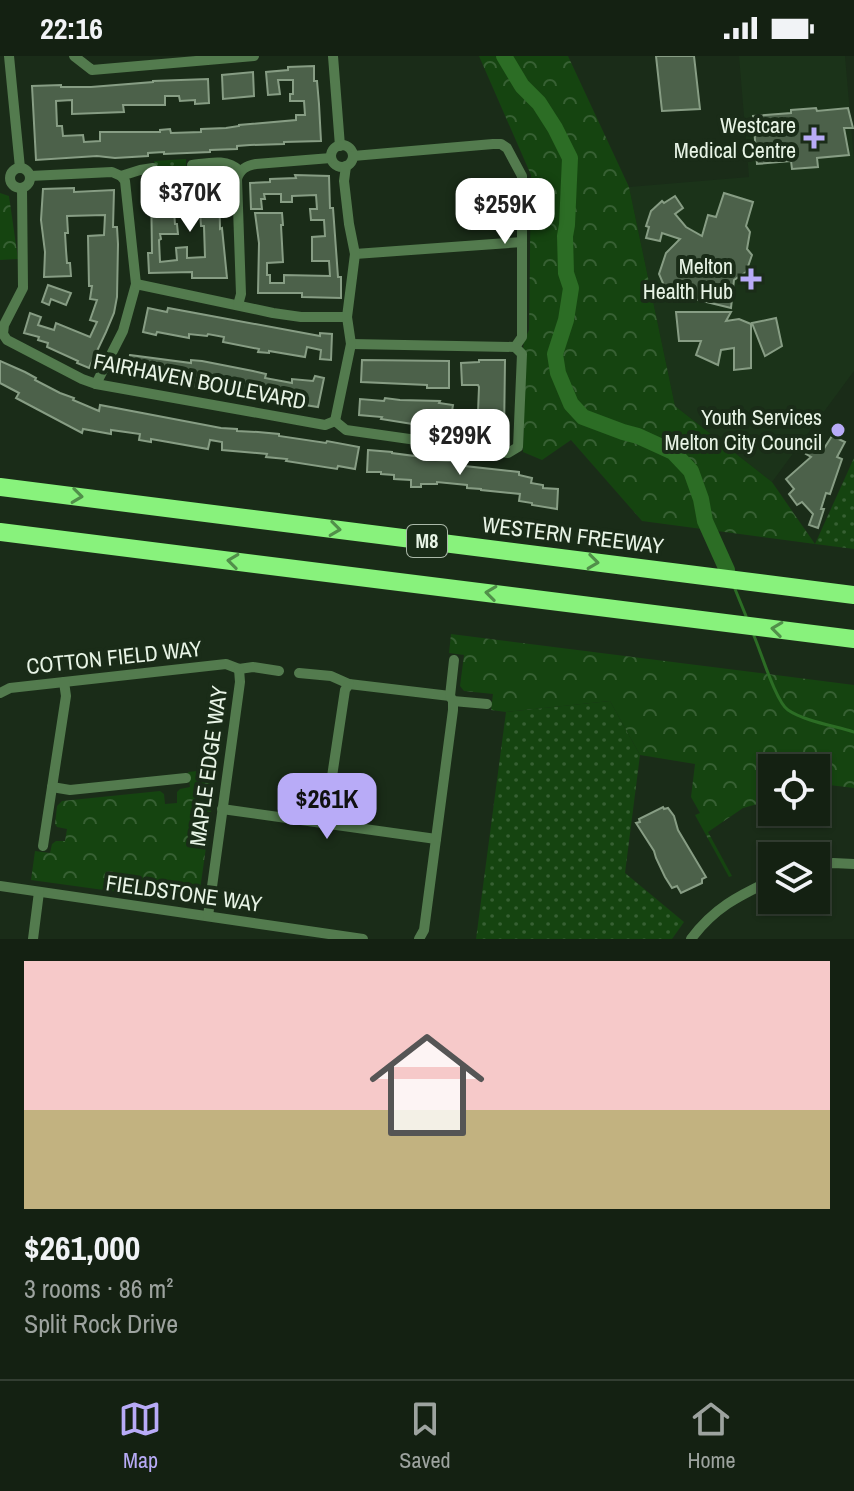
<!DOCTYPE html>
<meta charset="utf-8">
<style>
:root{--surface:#142112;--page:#1d291b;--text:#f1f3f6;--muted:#9da39f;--line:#333e32;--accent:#b8abf7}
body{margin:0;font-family:"Archivo Narrow",sans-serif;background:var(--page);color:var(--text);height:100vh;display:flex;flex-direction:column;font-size:30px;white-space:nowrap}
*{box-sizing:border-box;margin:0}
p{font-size:26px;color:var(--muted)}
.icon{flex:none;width:44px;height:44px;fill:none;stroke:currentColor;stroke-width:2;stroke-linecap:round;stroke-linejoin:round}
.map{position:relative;height:883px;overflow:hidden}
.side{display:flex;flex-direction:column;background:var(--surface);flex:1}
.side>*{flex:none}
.buttons{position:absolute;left:758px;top:698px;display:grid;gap:16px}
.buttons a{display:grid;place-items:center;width:72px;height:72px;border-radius:0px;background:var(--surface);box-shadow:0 2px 6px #0004,0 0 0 2px var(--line);font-size:40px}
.price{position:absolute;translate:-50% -68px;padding:0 18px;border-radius:16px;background:#fff;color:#222;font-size:26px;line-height:52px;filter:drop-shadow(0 2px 4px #0008)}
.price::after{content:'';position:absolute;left:50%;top:48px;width:24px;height:18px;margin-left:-12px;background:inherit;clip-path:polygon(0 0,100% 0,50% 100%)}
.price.selected{background:var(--accent);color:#111}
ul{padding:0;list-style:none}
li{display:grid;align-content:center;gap:16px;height:424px;padding:0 24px}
li span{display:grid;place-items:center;height:248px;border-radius:0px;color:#555}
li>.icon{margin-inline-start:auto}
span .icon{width:144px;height:144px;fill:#fffc;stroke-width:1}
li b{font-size:34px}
.status{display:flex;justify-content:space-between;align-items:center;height:56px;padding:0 40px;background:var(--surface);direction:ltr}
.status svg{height:22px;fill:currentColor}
.dock{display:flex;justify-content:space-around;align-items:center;height:112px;border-top:2px solid var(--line);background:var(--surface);font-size:22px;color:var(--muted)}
.dock a{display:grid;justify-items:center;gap:4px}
.dock .selected{color:var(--accent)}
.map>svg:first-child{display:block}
.built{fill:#1b3319}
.grass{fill:url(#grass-dots)}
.park{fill:url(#park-crowns)}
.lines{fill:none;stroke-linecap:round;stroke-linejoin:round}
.stream{stroke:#2c6d25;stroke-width:3}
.river{stroke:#2c6d25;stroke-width:16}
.building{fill:#4c614a;stroke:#879d84;stroke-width:2}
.minor{stroke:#537b4e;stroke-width:10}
.motorway{stroke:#88f27c;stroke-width:18}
.oneway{stroke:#518f4a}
.poi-dot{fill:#b8abf7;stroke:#1a2c18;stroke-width:3}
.labels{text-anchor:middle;stroke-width:8;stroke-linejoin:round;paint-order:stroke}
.shield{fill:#1a2c18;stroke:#aab8a8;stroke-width:2}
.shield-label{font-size:20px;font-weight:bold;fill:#e8f4e6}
.poi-label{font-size:22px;fill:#e8f4e6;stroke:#1a2c18;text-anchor:end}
.street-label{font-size:22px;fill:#e8f4e6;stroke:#1a2c18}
</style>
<div class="status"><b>22:16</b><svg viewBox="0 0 49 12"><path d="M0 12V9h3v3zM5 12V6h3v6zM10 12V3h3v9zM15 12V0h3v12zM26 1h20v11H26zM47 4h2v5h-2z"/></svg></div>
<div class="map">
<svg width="854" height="883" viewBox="0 0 854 883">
<defs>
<pattern id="grass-dots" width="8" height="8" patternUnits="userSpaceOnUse" patternTransform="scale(2)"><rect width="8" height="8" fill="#154410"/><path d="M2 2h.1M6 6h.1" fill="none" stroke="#376033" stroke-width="1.8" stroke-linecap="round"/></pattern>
<pattern id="park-crowns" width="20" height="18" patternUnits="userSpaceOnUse" patternTransform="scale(2)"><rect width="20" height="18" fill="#154410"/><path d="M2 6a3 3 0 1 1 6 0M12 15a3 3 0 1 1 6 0" fill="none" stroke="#376033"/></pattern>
</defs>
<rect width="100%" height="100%" fill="#1a2c18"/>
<path class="built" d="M739,0H845L854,104V315L772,426L675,350L629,131L749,121Z"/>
<g class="grass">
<path d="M186,103V120L156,121L154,105Z"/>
<path d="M854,402V493L815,488Z"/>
<path d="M610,645L640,699L625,817L684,866L672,883H476L506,656Z"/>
</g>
<g class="park">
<path d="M479,0H568L629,131L675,350L772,426L815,488L642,465L571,384L542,404L523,396L525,303C521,291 524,285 529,274L531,119Z"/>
<path d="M0,137L9,140L18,203L0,204Z"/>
<path d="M451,578L854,629V732L829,729L816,732V712H772V744L743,752L708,776L732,820L729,821L695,759L700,757L691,741L695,708L640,699L610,645L506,656L491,654L493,638L464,635L460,630L464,599L449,597Z"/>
<path d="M217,713L211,756H204L203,761L210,763L199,841L191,846L31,824L35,795L50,797L52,788L56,785H65L67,773L57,771L55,768L57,750L62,745L160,735L164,738L165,748L177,747V736L180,733L190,731L188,716Z"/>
</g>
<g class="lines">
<g class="stream">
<path d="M735,533L746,560"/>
<path d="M754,580C761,596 776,646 788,654C804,665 835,670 854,676"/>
</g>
<path class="river" d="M504,0L522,30L539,47L555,72L570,102L567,169L565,180L566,217L571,232L566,264L555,298L558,317L571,348L583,361L623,376L638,380L673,396L691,415L701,443L705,465L727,514"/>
</g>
<g class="building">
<path d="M656,0H694L700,53L662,55Z"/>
<path d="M314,10V25H317L319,48L321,85L284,86V88L250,89L237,90V93L210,94V96L164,98V96L148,97V100L115,102L97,100L36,104L32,30L61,29V31H91L153,26V25L208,23L209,47L195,48V44L180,45L179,40H165V49H123L124,56L72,58V44L56,45L57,70H62L63,80L83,79L84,86L100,85V76H160V74L170,73L171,77L201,76V73L226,72L239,70V69L296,64V59H305L304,45H290V38H293V24H278L280,38L268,39L266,16L288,14V11Z"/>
<path d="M253,16L254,40L223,43L222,19Z"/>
<path d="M816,52L817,55L848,52L853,72H844L849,99L817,102L818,111L792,113L791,105L757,108L753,60L791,57V54Z"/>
<path d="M295,119L329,120L330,152H333L338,221H341V242L302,241V237H258L259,187L255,157H282L283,169H281L283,206L267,207V219H270V227H284V219L330,220L329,205H312V181L325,180L324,164H311L310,153H317L316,139L292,140V146H281V138H264L265,143H261L262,153H251L250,127L270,126V123L296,122Z"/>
<path d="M219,126L220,173L222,172L227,222H192V216L149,217L148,197H152L151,128H171V138H160L161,155H174L175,168H177L178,178H160L161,183L159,184L160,206L177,204L176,192L187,191V202L205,201L204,170H201L199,138H188V127Z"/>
<path d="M74,132V136L114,134L113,171H117L118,188L117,241L114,257L106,276L89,312L77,307L78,305L47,291L48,287L38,284L39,281L24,277L30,257L41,261L38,269L54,274L56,267L90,281L97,266L90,264L97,244L90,243L92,230H89L88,180L104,179L105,159L67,160L68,177H65L66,194L67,207H70L71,220L44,221L45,196L41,164L43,133Z"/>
<path d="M724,137L753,146L746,170L750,176L747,193L752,199L746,216L734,224L731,252L682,240L680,237L665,232L659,218L666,197L680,183L662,177L660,185L646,182L649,171L646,170L651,155L662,145L664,147L675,140L683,152L675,158L686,171L702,180L708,159L716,161Z"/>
<path d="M48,229L71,237L66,249L51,243L49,249L42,246Z"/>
<path d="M148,252L167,256L168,252L320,280V277L332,278L331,304L320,303L321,294L307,291L305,301L269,295V297L258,296L259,293L223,286L224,281L208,278L207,280L189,278V282L157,276L156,279L143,276Z"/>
<path d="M676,256H731L726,265L739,263L751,268V312L734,314V292L721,294L718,309L696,299L701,285H679Z"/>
<path d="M776,262L782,290L765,300L752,267Z"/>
<path d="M130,299L191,307V304L202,305L253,315L266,318L265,322L292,327V323L313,325L315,320L324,322L318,351L203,333L126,318Z"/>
<path d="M362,304L449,305V332H427V329L361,326Z"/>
<path d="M479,304H505L504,380H478V375L425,370L381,363L382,361L359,359L360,343L384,345L385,342L400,344L440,345L439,347L453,349L452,355L478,356L479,331L478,329H462L461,307L479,306Z"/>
<path d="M0,305L25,316L36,322L35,324L60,337L74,342L73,344L99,355L100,349L221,372L237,373V375L258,376L279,378V380L326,387L327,385L359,391L355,413L338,410L337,413L286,405L287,403L266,401L267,398L222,394V386L210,384L208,393L151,383V386L139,384L140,378L111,374V378L83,373L82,377L16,342L19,337L0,327Z"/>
<path d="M832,380L845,386L837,401L842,403L830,438L826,437L821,453H824L818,472L809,469L813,458L802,446L797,449L789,438L794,433L786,423L811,401L806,398L813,390L823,394Z"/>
<path d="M368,394L392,396V397L422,401V403L465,406V410L519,416V419L532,422L531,427L543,429V432L558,433L557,453L532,449V447L519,445L520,438L481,434V433L467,432V429L437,426V428H421V431H411V424L394,423V419L381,418V416H367Z"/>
<path d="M663,751L664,753L668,752L674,760L678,774L706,821L702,823V827L681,837L677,830L672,832L665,821L656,802L654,795L636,767L640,766L639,763Z"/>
</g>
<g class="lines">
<g class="minor">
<path d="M9,0L20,112"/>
<path d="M74,0L92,14L254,0"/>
<path d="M333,0L340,90"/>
<circle cx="342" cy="100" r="11"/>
<path d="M353,100L493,88H501L507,92L522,120V281L515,291"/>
<path d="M192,109C209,107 226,102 240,115"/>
<circle cx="20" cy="122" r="10"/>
<path d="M30,120L112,116L121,120L125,125L136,228L123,275L96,328"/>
<path d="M121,120L140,114L153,112"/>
<path d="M22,132L23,232L4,269L3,278L7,284L82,323L96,328L325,369L335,365"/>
<path d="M355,198L522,186"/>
<path d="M136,228L273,257L301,261H347"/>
<path d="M238,249L241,238L237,123C240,113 246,110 256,108L331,102"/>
<path d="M335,365L346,374L508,397L518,391L522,298L515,291L351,288"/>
<path d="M335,365L351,288L347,261L355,198L349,168L344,125L346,110"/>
<path d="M299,617L331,620L349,628L450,640"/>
<path d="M0,637L10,632L226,608L239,613L253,611L279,615"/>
<path d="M453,645L487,648"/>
<path d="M52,731L70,734L186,722"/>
<path d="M222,753L436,783"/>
<path d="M325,767L345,634L349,628"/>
<path d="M43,790L66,640L64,626"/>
<path d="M816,811L833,807L854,808"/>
<path d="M0,830L363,883"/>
<path d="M208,860L240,626L239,613"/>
<path d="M33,883L39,836"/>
<path d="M419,883L424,874L453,654V645L450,640L454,604"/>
<path d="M691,883C714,852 738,840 772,824"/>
</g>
<g class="motorway">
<path d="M0,431L854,539"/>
<path d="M0,476L854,583"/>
</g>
</g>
<defs><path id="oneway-chevron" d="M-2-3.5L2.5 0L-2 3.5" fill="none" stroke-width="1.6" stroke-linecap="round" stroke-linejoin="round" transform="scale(2)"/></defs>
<g class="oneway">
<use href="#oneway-chevron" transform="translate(77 440) rotate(7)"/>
<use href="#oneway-chevron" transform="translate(335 473) rotate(7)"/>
<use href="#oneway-chevron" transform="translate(233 505) rotate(-173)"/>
<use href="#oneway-chevron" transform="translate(593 506) rotate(7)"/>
<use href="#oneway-chevron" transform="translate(491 537) rotate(-173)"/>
<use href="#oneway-chevron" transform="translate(777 573) rotate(-173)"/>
</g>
<g class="poi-dot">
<path d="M810 70h8v8h8v8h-8v8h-8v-8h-8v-8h8z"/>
<path d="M747 211h8v8h8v8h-8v8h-8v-8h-8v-8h8z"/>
<circle cx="838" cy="374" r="8"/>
</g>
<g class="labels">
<rect class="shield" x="407" y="469" width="40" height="32" rx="6"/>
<g class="shield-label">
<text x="427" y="492">M8</text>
</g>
<g class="poi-label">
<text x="796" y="77">Westcare<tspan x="796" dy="25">Medical Centre</tspan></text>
<text x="733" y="218">Melton<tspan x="733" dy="25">Health Hub</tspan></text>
<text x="822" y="369">Youth Services<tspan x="822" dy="25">Melton City Council</tspan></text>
</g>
<g class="street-label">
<text transform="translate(200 325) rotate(11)" y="8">FAIRHAVEN BOULEVARD</text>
<text transform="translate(573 479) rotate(7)" y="8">WESTERN FREEWAY</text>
<text transform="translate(114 601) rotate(-6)" y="8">COTTON FIELD WAY</text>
<text transform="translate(208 710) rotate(-82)" y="8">MAPLE EDGE WAY</text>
<text transform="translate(184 837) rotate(8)" y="8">FIELDSTONE WAY</text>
</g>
</g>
</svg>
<div class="buttons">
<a><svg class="icon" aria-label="locate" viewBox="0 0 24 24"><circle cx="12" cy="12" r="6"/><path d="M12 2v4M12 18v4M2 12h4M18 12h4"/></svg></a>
<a><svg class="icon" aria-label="layers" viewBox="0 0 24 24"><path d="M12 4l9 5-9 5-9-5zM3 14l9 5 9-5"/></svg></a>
</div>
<b class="price" style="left:190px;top:178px">$370K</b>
<b class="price" style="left:505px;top:190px">$259K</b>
<b class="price" style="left:460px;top:421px">$299K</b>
<b class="price selected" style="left:327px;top:785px">$261K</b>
</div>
<section class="side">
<ul>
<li><span style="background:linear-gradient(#f6c9c9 60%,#c2b280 0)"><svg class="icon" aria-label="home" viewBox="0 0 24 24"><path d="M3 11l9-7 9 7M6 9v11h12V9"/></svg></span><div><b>$261,000</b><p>3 rooms · 86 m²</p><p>Split Rock Drive</p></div></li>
</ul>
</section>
<nav class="dock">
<a class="selected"><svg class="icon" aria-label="map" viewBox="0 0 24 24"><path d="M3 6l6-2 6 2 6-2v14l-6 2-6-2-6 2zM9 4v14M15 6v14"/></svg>Map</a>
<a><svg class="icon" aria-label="saved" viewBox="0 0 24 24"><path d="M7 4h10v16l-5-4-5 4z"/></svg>Saved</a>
<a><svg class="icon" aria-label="home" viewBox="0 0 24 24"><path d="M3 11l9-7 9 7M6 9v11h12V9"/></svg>Home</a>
</nav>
